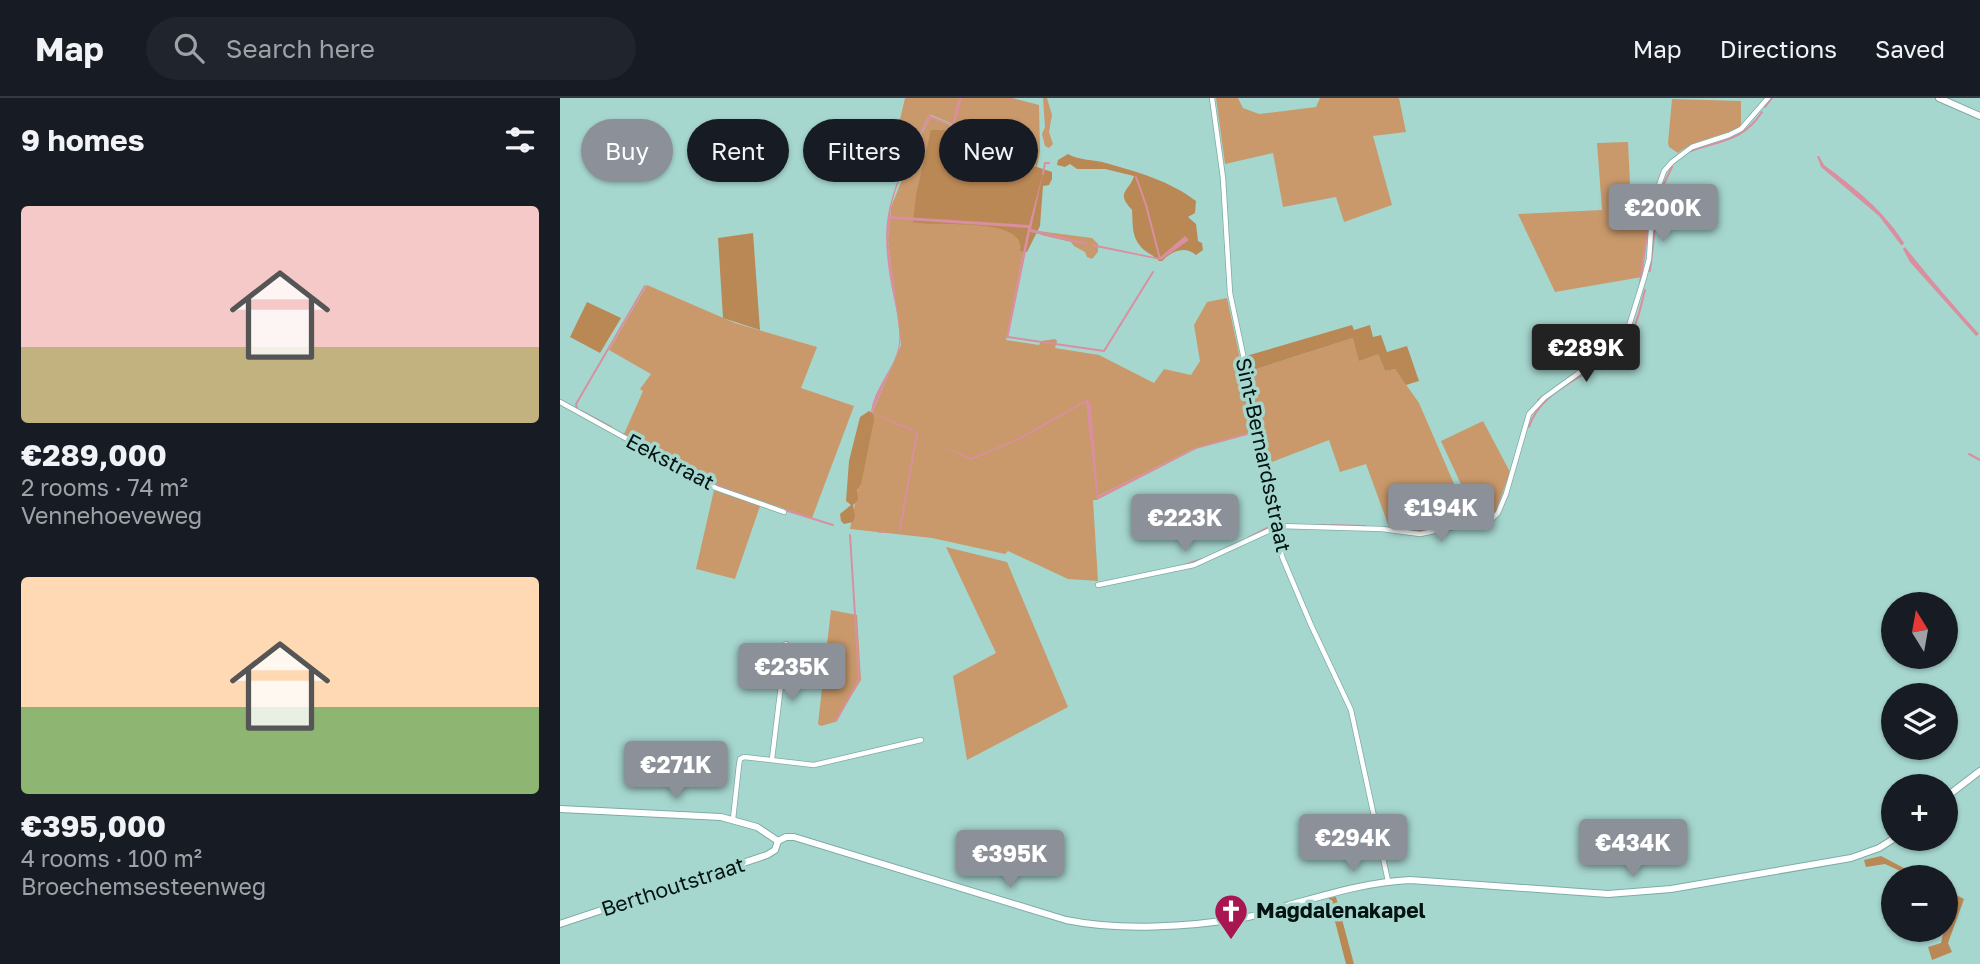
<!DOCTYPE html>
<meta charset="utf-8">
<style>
:root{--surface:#171b24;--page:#20242c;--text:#f1f3f6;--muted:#9ea1a6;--line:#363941;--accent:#8c9099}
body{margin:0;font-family:"Golos Text",sans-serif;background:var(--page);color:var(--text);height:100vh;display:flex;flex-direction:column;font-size:26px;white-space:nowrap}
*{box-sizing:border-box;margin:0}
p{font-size:23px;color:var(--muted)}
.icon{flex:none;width:38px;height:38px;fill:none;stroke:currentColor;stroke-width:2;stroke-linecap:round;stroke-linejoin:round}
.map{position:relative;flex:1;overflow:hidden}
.sheet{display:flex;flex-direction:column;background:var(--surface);width:560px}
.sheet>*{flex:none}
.banner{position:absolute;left:21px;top:21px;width:665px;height:63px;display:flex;gap:14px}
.needle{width:46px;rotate:349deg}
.fabs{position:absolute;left:1321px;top:494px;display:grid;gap:14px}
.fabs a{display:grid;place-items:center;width:77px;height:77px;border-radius:50%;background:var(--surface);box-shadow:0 2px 5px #0004;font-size:35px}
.price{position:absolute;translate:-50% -60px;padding:0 16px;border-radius:7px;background:var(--accent);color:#fff;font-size:23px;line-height:46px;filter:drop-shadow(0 2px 4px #0008)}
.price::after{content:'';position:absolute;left:50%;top:42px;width:21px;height:16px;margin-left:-10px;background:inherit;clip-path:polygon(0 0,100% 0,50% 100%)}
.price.on{background:#222;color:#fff}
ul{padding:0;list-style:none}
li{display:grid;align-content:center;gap:14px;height:371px;padding:0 21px}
li span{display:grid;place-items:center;height:217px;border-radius:7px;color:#555}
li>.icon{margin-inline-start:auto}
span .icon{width:126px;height:126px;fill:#fffc;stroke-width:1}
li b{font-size:30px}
h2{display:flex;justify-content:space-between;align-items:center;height:84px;padding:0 21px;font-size:30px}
.pill{padding:0 24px;border-radius:32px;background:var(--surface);box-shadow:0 2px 5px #0004;font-size:24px;line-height:63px}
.pill.on{background:var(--accent);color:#fff}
header{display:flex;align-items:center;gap:42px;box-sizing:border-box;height:98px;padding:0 35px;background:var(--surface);border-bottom:2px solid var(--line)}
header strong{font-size:33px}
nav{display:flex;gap:38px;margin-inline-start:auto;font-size:24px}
.search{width:490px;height:63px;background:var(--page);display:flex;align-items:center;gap:18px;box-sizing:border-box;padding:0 24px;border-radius:38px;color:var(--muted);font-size:26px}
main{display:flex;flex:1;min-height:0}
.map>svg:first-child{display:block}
.green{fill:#c9996b}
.forest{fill:#ba8855}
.water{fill:#d98fa0}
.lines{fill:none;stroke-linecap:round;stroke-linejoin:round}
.stream{stroke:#d98fa0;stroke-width:2}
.minor-casing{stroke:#7daca5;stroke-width:6}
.tertiary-casing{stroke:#7daca5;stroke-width:8}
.minor{stroke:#fff;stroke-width:4.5}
.tertiary{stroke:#fff;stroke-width:6}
.labels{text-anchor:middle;stroke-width:7;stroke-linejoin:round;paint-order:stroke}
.street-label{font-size:21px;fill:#021311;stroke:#a6d7cf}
.poi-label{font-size:21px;font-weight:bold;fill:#021311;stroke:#a6d7cf;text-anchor:start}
</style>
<header>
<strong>Map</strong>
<div class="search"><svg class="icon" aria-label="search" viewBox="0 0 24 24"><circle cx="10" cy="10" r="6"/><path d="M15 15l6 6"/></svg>Search here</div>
<nav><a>Map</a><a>Directions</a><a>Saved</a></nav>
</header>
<main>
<section class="sheet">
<h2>9 homes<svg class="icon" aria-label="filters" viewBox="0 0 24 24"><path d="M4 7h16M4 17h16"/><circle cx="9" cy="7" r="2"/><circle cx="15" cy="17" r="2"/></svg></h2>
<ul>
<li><span style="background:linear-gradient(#f6c9c9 65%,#c2b280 0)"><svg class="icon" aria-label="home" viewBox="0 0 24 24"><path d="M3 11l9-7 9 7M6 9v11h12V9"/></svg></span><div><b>€289,000</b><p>2 rooms · 74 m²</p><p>Vennehoeveweg</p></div></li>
<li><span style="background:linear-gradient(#ffd9b3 60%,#8fb573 0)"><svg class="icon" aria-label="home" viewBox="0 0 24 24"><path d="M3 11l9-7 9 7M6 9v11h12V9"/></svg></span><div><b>€395,000</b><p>4 rooms · 100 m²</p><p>Broechemsesteenweg</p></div></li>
</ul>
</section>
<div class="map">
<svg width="1420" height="866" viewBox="0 0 1420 866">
<rect width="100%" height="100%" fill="#a6d7cf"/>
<g class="green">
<path d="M345,0H452L479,7L480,53L477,69L471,67L472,54L462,39L416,32H371L468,130L446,242L479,247L481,243L495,241L497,243L495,250L539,257L594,285L604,271L631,277L640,263L634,227L647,204L667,200L686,288L693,334L633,351L538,398L537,402H533L538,483L508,481L448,453L445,456L372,440L290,431L313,313L341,247L328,142L331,109L357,44L371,19L392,28L393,26L371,17L368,19L348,60L332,56Z"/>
<path d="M483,0H487L492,17L489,34L493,46L489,50L485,48L482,36L485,29Z"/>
<path d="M656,0H678L683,10L699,16L756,9L760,0H839L846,34L813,38L832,107L784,124L776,99L723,109L713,55L665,66Z"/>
<path d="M1112,1L1181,3V28C1161,40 1137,40 1118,55L1109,49L1108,45Z"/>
<path d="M1068,44L1070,86L1096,87L1091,101L1082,179L995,194L958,116L1042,112L1037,45Z"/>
<path d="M478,133L532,140L538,146V154L532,161L527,159L525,154L514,148L511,144L481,137Z"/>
<path d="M87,187L175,225L257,249L241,290L294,308L252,420L157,388L64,336L83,293L80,291L91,276L49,252Z"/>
<path d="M793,240L818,256L825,273L835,271L859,305L911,425L866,434L829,429L806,366L780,374L769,342L704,367L690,273Z"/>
<path d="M923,323L950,374L936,413L922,423L917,421L881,343Z"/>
<path d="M154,392L200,408L175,481L136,471Z"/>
<path d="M386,449L447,464L508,609L407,662L393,578L436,555Z"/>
<path d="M271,512L297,517L301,582L275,624L261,628L258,626Z"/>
</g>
<g class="forest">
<path d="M371,32H416L462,39L470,47L471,67L492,74V81L489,87L483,88L480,128L467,154L460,153C467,117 373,130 353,124L356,97Z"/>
<path d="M508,56C520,63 533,61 546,65C578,74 610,83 636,103L635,115L628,119L636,126L638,143L642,145L643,152L636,157C625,148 613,152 602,163H599C594,157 586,155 581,149C571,138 573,125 572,112C555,94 569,94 574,78L545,71H517L510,66L505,69L497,67L498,62Z"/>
<path d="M193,135L200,232L163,220L158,140Z"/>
<path d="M27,204L61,220L40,255L10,239Z"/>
<path d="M792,227L794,232L810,227L813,239L821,237L827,254L847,248L859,283L846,287L835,271L825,273L818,256L799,263L793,240L690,273L686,258Z"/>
<path d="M309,313L313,315L314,322L301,386L297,392L298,402L293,407L295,418L293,424L284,426L281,423L280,416L291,407L286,403L289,363L300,319Z"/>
<path d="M1321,758L1361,779H1353L1325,766L1306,769L1304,762Z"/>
<path d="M1386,792L1404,801L1388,845L1392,854L1372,862L1368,849L1381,845L1384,831H1386Z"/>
<path d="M776,799L794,866H786L769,800Z"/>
</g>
<g class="water">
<path d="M399,0H402L394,28L371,20C356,42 332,91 330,118L469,127L483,75L471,131L528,145L527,147L470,134L448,241L446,239L468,130L330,121L328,142L341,240L339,252L312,315L350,330L358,336L311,315C313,290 336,270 339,245C341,226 334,204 331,186C322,134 325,112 345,64L341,60H348L369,17L392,26Z"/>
<path d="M1257,58H1259L1264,67C1294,89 1324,113 1344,145L1343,147H1341L1319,118L1261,69Z"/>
<path d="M625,138L629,142L601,162L531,148L532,146L599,160Z"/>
<path d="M1345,149C1368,178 1394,208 1419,236L1416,238L1350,164L1343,151Z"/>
<path d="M528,301L531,308L538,398L635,350L692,334L694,340L691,336L636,351L537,402L526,304L461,341L411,362L376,346L411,360L455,342Z"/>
</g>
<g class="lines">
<g class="stream">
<path d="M1205,9L1212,0"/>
<path d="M275,36L273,41L343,60"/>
<path d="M1131,53C1162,42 1183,43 1202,14"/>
<path d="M483,76L485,65H489"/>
<path d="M576,79L586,107L600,161"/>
<path d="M1090,173L1099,96L1112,69"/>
<path d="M1080,185L1090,118"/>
<path d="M448,239L544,253L593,174"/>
<path d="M1044,254L1058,241"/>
<path d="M978,302L983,298"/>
<path d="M17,311L16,306L85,188"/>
<path d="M21,313L51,329"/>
<path d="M969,329C983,284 1045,277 1069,239C1078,225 1081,207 1085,192"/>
<path d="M64,336L156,387L191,400"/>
<path d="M1409,356L1420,362"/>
<path d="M225,412L273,427"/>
<path d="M750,427H766"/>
<path d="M770,427L805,428"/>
<path d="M828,430L858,433"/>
<path d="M340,432L357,335"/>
<path d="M319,434H324"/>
<path d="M688,440L709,429"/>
<path d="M624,467L642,461"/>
<path d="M276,623L299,582L290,437"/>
</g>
<g class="minor-casing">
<g id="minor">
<path d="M652,0L663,80L670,195L692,299L713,430L723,461L751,527L791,612L828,783"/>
<path d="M0,304L156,390L224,414"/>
<path d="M538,487L634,467L719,428L822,431L860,436L894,429L918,428L929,424L938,415L946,396L969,316L984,300L1056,248L1068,231L1084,180L1089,161L1093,104L1104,73L1112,64L1132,49L1169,37L1181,31L1208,0"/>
<path d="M212,661L226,546"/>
<path d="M173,721L179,667L180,661L184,659L254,667L361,642"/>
</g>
</g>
<g class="tertiary-casing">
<g id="tertiary">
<path d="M1379,0L1420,18"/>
<path d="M1386,699L1420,673"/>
<path d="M0,711L161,719L197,729L218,743"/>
<path d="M218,743L226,739H234L506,822C559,833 629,829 682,820C698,818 714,812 729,807C769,796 808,784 850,782L1048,796L1111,791L1291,760L1319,750L1335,740"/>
<path d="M0,826L207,757L215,752L218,743"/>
</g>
</g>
<use href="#minor" class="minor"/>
<use href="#tertiary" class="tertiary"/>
</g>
<defs>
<g id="church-pin" transform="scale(1.75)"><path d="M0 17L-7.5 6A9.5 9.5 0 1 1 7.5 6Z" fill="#a81550" stroke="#a6d7cf"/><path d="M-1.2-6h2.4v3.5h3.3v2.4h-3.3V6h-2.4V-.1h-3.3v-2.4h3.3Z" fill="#fff"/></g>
</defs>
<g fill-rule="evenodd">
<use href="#church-pin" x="671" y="813"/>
</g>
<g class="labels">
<g class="street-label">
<text transform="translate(703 357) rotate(78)" y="7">Sint-Bernardsstraat</text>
<text transform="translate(110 364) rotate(28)" y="7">Eekstraat</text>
<text transform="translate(113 789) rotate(-18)" y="7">Berthoutstraat</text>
</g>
<g class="poi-label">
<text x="696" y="820">Magdalenakapel</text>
</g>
</g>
</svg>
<div class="fabs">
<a><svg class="needle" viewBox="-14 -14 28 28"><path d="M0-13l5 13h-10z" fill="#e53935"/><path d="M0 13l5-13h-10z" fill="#9ea1a6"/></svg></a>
<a><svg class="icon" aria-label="layers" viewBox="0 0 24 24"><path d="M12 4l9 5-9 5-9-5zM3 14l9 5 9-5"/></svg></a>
<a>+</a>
<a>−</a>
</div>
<b class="price" style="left:1103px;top:146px">€200K</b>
<b class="price on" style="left:1026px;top:286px">€289K</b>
<b class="price" style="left:881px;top:446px">€194K</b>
<b class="price" style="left:625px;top:456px">€223K</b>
<b class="price" style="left:232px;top:605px">€235K</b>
<b class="price" style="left:116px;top:703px">€271K</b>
<b class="price" style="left:793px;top:776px">€294K</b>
<b class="price" style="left:1073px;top:781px">€434K</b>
<b class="price" style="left:450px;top:792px">€395K</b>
<div class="banner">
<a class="pill on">Buy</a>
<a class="pill">Rent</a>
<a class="pill">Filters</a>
<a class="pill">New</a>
</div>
</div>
</main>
